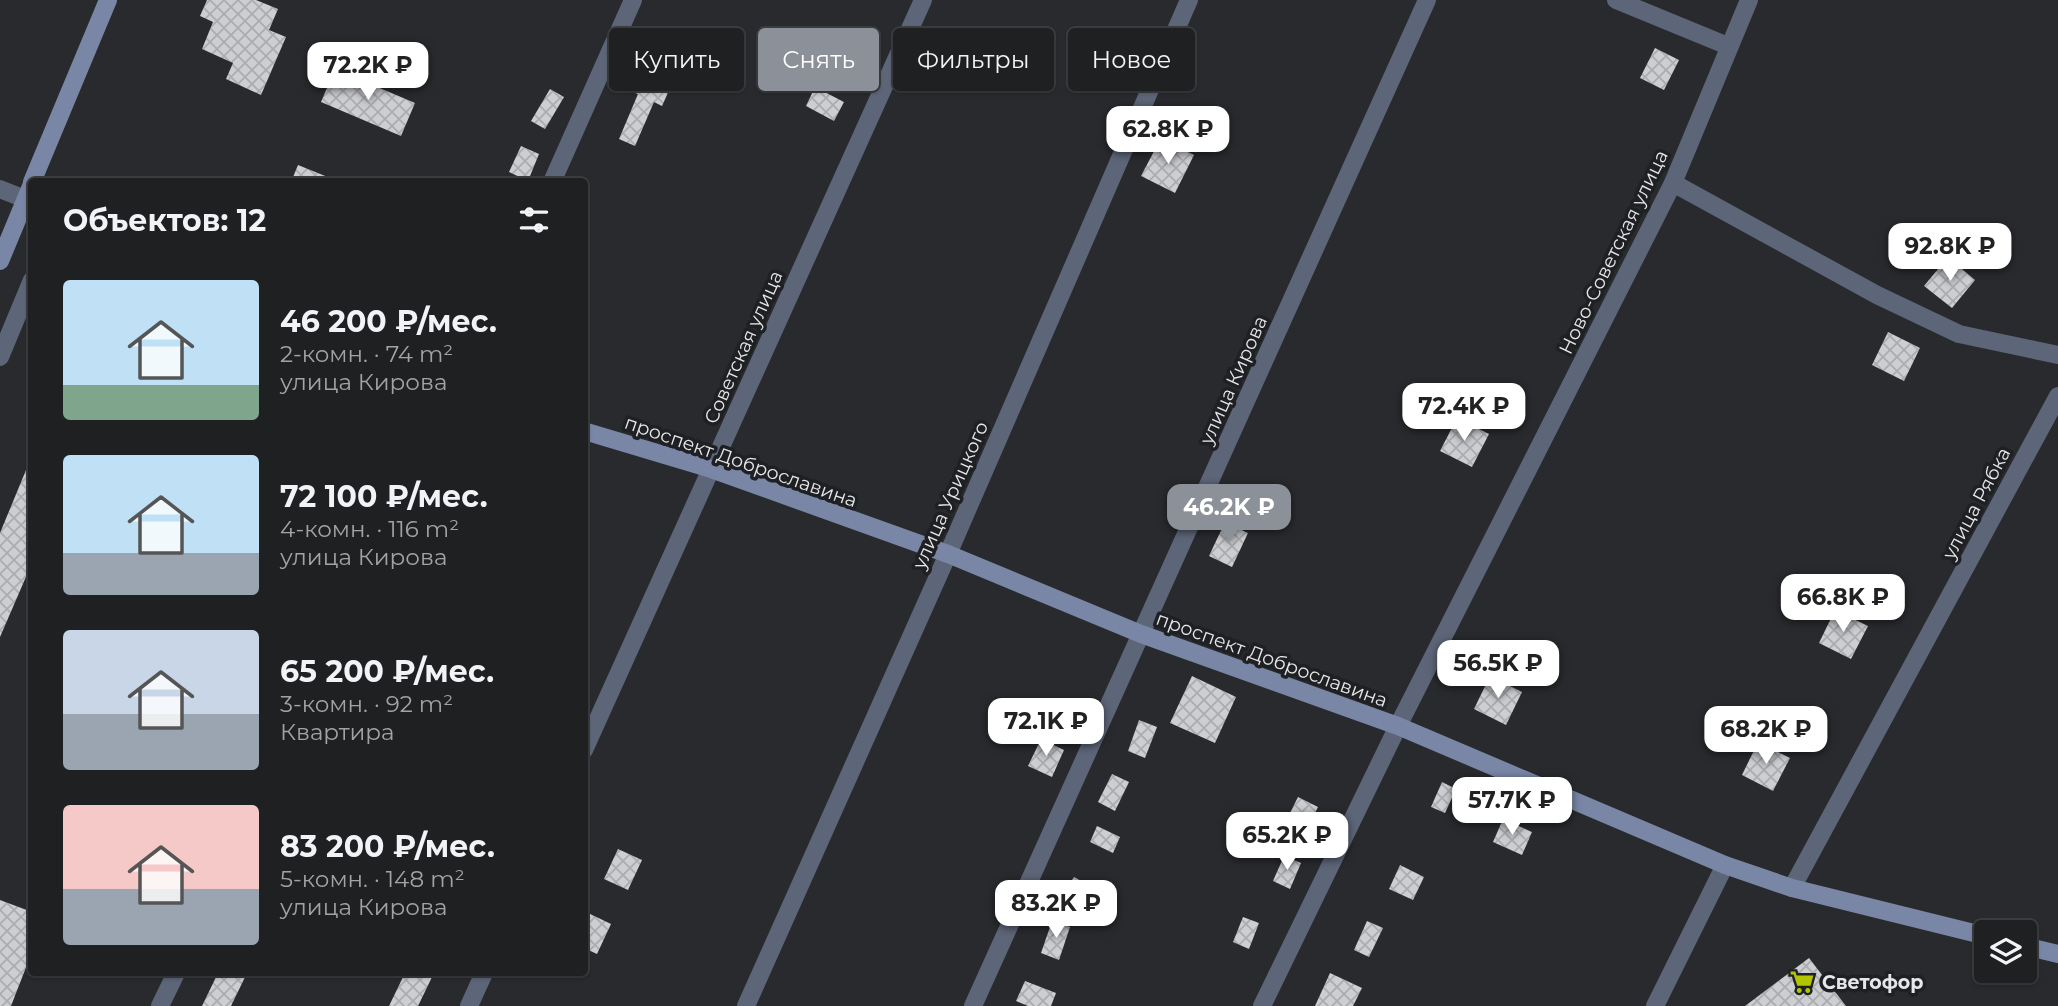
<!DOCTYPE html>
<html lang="ru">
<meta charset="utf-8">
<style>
:root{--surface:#1e2022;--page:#2b2d2f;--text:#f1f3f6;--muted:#a1a3a5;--line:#3c3e40;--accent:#8c9099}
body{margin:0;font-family:Montserrat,sans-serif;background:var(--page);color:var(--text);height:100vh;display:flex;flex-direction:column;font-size:26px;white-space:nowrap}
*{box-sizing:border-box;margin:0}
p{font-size:23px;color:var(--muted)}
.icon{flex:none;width:38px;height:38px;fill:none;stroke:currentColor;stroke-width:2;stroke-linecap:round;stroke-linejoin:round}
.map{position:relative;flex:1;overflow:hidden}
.details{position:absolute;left:28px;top:178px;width:560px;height:798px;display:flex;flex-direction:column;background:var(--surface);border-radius:7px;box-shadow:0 2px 5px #0004,0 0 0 2px var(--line)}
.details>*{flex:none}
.top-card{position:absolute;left:609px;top:28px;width:665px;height:63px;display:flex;gap:14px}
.buttons{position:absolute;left:1974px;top:920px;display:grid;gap:14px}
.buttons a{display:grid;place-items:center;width:63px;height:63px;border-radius:7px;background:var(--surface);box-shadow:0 2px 5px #0004,0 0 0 2px var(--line);font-size:35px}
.price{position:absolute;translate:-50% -60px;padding:0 16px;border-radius:14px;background:#fff;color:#222;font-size:23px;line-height:46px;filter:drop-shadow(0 2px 4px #0008)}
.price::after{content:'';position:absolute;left:50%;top:42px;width:21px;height:16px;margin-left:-10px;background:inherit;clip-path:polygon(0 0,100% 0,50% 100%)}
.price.active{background:var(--accent);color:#fff}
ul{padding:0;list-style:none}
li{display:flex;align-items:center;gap:21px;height:175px;padding:0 35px}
li span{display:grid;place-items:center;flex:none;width:196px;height:140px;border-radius:7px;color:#555}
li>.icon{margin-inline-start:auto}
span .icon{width:84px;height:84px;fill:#fffc;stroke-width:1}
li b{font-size:30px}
h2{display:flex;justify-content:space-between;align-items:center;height:84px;padding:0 35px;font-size:30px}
.tag{padding:0 24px;border-radius:7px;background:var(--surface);box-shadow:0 2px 5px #0004,0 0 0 2px var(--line);font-size:24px;line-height:63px}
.tag.active{background:var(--accent);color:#fff}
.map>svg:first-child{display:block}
.building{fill:url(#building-cross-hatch)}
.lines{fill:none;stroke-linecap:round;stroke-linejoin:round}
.street{stroke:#5d6578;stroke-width:18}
.secondary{stroke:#7986a5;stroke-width:18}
.labels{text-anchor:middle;stroke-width:7;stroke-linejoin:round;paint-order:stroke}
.street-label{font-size:19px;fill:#e6e7e9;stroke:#1f2023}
.poi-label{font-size:19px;font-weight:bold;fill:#e6e7e9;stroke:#1f2023;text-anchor:start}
</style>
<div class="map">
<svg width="2058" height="1006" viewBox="0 0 2058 1006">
<defs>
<pattern id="building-cross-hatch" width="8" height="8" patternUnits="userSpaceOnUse" patternTransform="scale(1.75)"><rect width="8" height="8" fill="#ccced2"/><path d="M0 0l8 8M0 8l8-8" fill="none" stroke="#aaacaf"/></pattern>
</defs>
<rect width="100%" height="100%" fill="#282a2d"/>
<g class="building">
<path d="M207,0H256L278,9L269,30L286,37L261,95L226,79L233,63L202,49L213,22L200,16Z"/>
<path d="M1655,48L1679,60L1664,90L1640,78Z"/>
<path d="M643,62L675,77L662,106L654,102L635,146L619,139L638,94L630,91Z"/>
<path d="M335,69L415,103L401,136L321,102Z"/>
<path d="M815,87L844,102L834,121L806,106Z"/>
<path d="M550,89L564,97L545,129L531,121Z"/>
<path d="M1161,138L1194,155L1175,193L1141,176Z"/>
<path d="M521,146L539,154L528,181L509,172Z"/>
<path d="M298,165L340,182H291Z"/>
<path d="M1948,257L1975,280L1952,308L1924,286Z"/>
<path d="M1888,332L1920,348L1904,381L1872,365Z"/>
<path d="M1457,418L1489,434L1472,467L1440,451Z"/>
<path d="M31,458L32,563L0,637V533Z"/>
<path d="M1225,522L1248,533L1232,567L1209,556Z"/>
<path d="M1835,610L1868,626L1851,659L1819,643Z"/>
<path d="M1192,676L1236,697L1215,743L1170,723Z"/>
<path d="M1490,676L1522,692L1506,725L1474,709Z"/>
<path d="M1139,720L1157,727L1145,758L1128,751Z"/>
<path d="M1041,739L1064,750L1052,777L1028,766Z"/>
<path d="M1758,742L1790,758L1773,791L1742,775Z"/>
<path d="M1112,774L1129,782L1115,811L1098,802Z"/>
<path d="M1442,782L1456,789L1445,813L1431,807Z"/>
<path d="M1298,797L1318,807L1305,833L1285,823Z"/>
<path d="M1503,819L1532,832L1522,855L1493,842Z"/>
<path d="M1097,826L1120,837L1113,853L1090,842Z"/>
<path d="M618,849L642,860L628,890L604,879Z"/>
<path d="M1284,856L1301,863L1290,889L1273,881Z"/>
<path d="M1400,865L1424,877L1413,900L1389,889Z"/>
<path d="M1074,877L1088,885L1076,904L1062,896Z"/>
<path d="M0,900L32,912V952L11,1006H0Z"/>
<path d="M584,911L611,924L597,954L584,948Z"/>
<path d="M1243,917L1259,923L1249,949L1233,942Z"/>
<path d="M1052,921L1070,927L1059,960L1041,953Z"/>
<path d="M1367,921L1383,928L1369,957L1354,950Z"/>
<path d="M1809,958L1846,1006H1745Z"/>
<path d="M218,973H247L231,1006H202Z"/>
<path d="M405,973H434L418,1006H389Z"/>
<path d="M1330,973L1362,988L1353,1006H1315Z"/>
<path d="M1025,981L1056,993L1051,1006H1028L1016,1001Z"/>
</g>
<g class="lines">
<g class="street">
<path d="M1616,0L1728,46"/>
<path d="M552,182L633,0"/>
<path d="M1673,183L1877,295L1959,334L2058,355"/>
<path d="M0,189L25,199"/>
<path d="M0,357L32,280"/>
<path d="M584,750L923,0"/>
<path d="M1792,888L2058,396"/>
<path d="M160,1006L176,973"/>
<path d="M469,1006L484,973"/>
<path d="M746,1006L948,554L1189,0"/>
<path d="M973,1006L1427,0"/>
<path d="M1262,1006L1398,726L1673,183L1749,0"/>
<path d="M1655,1006L1725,865"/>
</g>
<g class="secondary">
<path d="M32,182L108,0"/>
<path d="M0,261L32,184"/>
<path d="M584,431L711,469L948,554L1141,634L1398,726L1725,865L1792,888L1986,936"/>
<path d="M2025,946L2058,954"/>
</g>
</g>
<defs>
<g id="supermarket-bare" transform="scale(1.89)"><path d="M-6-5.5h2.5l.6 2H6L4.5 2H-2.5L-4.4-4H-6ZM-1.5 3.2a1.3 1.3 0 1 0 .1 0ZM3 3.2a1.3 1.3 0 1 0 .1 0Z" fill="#b1c500" stroke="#1f2023" stroke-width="2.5" paint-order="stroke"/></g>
</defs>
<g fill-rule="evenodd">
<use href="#supermarket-bare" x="1802" y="982"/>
</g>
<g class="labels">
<g class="street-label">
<text transform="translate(1613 252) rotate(-64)" y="7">Ново-Советская улица</text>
<text transform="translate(743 347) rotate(-66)" y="7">Советская улица</text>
<text transform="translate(1233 380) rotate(-66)" y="7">улица Кирова</text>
<text transform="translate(741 461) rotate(19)" y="7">проспект Доброславина</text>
<text transform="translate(950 495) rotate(-66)" y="7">улица Урицкого</text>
<text transform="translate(1976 503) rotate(-62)" y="7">улица Рябка</text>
<text transform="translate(1272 659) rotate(20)" y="7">проспект Доброславина</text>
</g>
<g class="poi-label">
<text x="1822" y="989">Светофор</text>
</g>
</g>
</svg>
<div class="buttons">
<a><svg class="icon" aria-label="layers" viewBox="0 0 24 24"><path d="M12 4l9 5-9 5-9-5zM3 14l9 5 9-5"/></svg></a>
</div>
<b class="price" style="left:368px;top:102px">72.2K ₽</b>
<b class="price" style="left:1168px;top:166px">62.8K ₽</b>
<b class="price" style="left:1950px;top:283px">92.8K ₽</b>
<b class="price" style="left:1464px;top:443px">72.4K ₽</b>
<b class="price active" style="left:1229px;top:544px">46.2K ₽</b>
<b class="price" style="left:1843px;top:634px">66.8K ₽</b>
<b class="price" style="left:1498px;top:700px">56.5K ₽</b>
<b class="price" style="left:1046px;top:758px">72.1K ₽</b>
<b class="price" style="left:1766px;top:766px">68.2K ₽</b>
<b class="price" style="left:1512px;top:837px">57.7K ₽</b>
<b class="price" style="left:1287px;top:872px">65.2K ₽</b>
<b class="price" style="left:1056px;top:940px">83.2K ₽</b>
<div class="top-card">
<a class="tag">Купить</a>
<a class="tag active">Снять</a>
<a class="tag">Фильтры</a>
<a class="tag">Новое</a>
</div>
<section class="details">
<h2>Объектов: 12<svg class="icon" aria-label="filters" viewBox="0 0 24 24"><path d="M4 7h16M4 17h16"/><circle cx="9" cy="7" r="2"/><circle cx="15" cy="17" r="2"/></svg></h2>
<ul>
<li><span style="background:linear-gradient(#bfe0f5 75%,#7fa58c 0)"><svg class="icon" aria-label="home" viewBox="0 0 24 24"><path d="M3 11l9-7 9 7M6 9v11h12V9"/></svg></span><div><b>46 200 ₽/мес.</b><p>2-комн. · 74 m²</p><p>улица Кирова</p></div></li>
<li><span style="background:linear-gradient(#bfe0f5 70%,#9aa5b1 0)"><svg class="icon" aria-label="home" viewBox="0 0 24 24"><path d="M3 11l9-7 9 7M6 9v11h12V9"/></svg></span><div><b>72 100 ₽/мес.</b><p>4-комн. · 116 m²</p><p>улица Кирова</p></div></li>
<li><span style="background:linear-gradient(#c9d6e8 60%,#9aa5b1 0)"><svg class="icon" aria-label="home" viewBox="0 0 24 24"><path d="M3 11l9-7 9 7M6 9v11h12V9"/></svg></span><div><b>65 200 ₽/мес.</b><p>3-комн. · 92 m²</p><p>Квартира</p></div></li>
<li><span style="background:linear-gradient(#f6c9c9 60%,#9aa5b1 0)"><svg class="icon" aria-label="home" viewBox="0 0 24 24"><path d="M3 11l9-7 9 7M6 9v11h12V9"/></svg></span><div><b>83 200 ₽/мес.</b><p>5-комн. · 148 m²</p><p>улица Кирова</p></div></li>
</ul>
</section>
</div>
